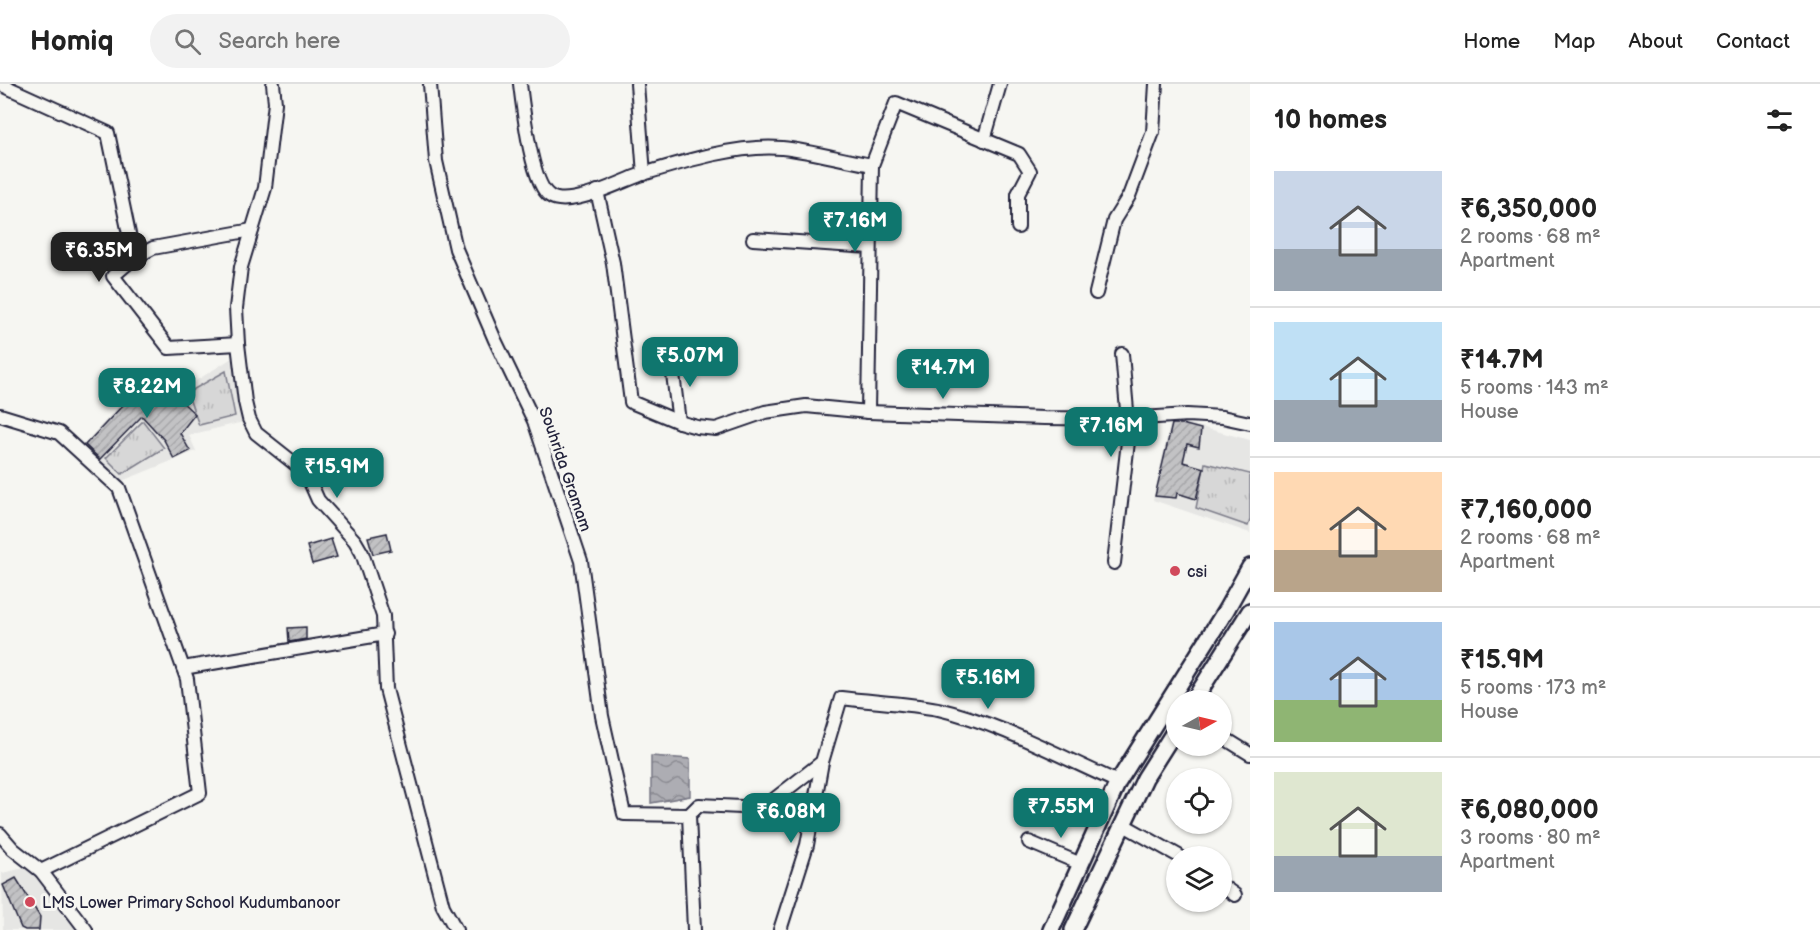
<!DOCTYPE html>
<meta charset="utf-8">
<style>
:root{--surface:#fff;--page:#f2f2f2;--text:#222;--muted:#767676;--line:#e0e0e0;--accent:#0f766e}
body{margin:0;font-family:"Balsamiq Sans",sans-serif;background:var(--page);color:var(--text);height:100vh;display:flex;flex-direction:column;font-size:22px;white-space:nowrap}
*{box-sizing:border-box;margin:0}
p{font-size:20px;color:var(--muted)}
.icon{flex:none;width:33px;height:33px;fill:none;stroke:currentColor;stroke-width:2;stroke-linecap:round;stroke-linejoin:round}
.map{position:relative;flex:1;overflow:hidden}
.sheet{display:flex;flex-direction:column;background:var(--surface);width:570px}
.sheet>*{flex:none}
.needle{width:39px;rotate:82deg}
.tools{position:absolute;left:1166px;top:606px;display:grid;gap:12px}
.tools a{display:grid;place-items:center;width:66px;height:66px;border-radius:50%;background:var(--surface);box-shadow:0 2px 4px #0004;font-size:30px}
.price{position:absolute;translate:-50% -51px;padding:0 14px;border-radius:12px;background:var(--accent);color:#fff;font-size:20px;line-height:39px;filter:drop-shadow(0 2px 3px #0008)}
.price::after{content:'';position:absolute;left:50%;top:36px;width:18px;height:14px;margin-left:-9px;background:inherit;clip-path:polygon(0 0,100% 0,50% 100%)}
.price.active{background:#222;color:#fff}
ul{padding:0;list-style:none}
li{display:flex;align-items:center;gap:18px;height:150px;padding:0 24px}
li+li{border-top:2px solid var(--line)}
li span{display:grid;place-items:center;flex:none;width:168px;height:120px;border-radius:0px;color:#555}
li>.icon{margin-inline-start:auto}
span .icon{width:72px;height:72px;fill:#fffc;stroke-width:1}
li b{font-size:26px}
h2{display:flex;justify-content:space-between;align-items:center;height:72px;padding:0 24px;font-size:26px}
header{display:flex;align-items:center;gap:36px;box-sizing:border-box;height:84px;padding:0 30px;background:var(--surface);border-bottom:2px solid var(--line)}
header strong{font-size:28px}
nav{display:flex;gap:33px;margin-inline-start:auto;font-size:21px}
.search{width:420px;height:54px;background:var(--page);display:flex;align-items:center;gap:15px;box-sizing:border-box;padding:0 21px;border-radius:33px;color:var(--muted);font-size:22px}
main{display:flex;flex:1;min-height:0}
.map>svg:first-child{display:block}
.built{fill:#e6e6e4}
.park{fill:url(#park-tufts);stroke:#7c7c89;stroke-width:1.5}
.water{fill:url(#water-waves);stroke:#757583;stroke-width:1.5}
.building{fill:url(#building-hatch);stroke:#22223b;stroke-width:1.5}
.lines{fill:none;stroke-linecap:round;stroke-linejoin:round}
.minor-casing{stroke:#22223b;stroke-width:16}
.major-casing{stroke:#22223b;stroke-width:20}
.minor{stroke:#f6f6f2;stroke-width:12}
.major{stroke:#f6f6f2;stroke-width:15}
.poi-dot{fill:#d1495b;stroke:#f6f6f2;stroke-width:2}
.labels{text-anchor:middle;stroke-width:6;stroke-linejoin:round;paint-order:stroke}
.street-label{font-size:16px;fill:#22223b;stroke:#f6f6f2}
.poi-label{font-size:16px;fill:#22223b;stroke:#f6f6f2;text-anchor:start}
</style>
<header>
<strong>Homiq</strong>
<div class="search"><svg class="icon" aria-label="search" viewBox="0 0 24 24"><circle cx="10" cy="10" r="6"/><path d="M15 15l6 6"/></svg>Search here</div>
<nav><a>Home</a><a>Map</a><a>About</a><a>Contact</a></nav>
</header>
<main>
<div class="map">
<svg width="1250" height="846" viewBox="0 0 1250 846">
<defs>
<pattern id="park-tufts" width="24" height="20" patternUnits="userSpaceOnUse" patternTransform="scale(1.5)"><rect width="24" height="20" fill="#d7d7d7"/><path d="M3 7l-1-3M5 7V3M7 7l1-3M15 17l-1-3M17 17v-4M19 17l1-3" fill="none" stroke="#b8b8b9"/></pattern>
<pattern id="water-waves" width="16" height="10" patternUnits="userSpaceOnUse" patternTransform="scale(1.5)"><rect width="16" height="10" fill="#adadb3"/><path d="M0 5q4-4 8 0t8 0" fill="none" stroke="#8c8c93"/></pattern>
<pattern id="building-hatch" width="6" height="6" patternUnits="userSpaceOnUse" patternTransform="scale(1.5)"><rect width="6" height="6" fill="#c2c2c4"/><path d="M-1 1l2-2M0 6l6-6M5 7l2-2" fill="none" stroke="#a6a6a9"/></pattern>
</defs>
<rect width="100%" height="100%" fill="#f6f6f2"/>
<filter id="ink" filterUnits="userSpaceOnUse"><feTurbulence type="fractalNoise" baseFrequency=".0167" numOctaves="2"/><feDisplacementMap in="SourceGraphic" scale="12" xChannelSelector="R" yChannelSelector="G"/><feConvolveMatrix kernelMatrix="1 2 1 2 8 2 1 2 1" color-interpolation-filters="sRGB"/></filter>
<g filter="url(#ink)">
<g class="built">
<path d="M232,274L243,338L189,351L196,367L112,401L79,366L153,284L183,305Z"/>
<path d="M1171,335L1250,356V449L1153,416Z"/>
<path d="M29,783L79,846H3L2,789Z"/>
</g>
<g class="park">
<path d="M226,287L235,332L199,341L187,309Z"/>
<path d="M143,337L164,364L122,390L106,374Z"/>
<path d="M1205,379L1250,390V436L1248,442L1196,424Z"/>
</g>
<path class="water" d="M651,672L690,675V712L651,719Z"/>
<g class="building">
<path d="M151,289L195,330L180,349L190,367L174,375L164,356L142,332L100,375L85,361L143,300Z"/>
<path d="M1172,340H1182L1201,345L1199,363L1187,360L1183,378L1204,384L1196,415L1177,409L1176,414L1155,412Z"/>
<path d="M387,449L391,466L373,470L368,453Z"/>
<path d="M331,455L337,473L312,480L307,462Z"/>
<path d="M306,543V555L289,558L288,544Z"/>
<path d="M16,794L40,833L39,846H25L21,844L3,801Z"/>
</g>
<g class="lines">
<g class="minor-casing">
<g id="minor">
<path d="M0,0L108,49L134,174"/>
<path d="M273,0L275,19L265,104L241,183L236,224L238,260L245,318L249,335L256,349L299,383L310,398L318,416L355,457L362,469L383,532L386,605L443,822L456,846"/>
<path d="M430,0L436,77L456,165L495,256L534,337L581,477L602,632L624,730L689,731"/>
<path d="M520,0C523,23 531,100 550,112C568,125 620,98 640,91C682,78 738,60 782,64C812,67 842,76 872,81"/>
<path d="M637,0L644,90"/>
<path d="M984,56L1000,0"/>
<path d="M597,107L613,179L631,318L679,338L697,343L716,345L765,328L806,322L868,328L1044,334L1128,335L1187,331L1222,333L1250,339"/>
<path d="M753,155L870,163"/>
<path d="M1096,209L1114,136L1129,112L1153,48L1156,0"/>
<path d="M238,260L169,264L113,192L134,174L153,164L252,146"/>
<path d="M671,274L679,338"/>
<path d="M868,328L872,81L896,19L1019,70L1030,87L1018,110V143"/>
<path d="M0,331L59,349L119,404L187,595L200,709L41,787"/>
<path d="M1114,479L1129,349L1122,270"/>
<path d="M183,584L385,550"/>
<path d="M1221,652L1250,670"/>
<path d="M1122,740L1179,772"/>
<path d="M0,750L13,765L41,787L86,846"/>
<path d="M1029,758L1081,780"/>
<path d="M1221,801L1235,811"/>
<path d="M694,846L689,731L699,721L763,724L822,678L841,614C873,618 907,619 938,625C999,639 1061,673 1118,698"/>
<path d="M780,846L807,761L822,678"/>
</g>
</g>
<g class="major-casing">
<g id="major">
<path d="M1194,616L1250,527"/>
<path d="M1051,846L1118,698L1226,526L1250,483"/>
<path d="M1073,846L1145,694L1176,645"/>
</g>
</g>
<use href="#minor" class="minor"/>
<use href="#major" class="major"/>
</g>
</g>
<g class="poi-dot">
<circle cx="1175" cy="487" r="6"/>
<circle cx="30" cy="818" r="6"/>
</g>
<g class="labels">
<g class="street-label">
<text transform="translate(566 385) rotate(71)" y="6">Souhrida Gramam</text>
</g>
<g class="poi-label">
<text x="1187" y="493">csi</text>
<text x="42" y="824">LMS Lower Primary School Kudumbanoor</text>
</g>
</g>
</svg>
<div class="tools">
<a><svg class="needle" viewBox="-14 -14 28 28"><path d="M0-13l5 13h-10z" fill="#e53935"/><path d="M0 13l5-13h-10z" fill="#767676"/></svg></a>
<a><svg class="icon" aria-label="locate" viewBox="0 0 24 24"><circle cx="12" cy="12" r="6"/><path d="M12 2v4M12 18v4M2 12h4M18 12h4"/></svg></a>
<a><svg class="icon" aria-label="layers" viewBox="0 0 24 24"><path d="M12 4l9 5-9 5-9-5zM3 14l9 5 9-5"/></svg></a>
</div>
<b class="price" style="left:855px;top:169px">₹7.16M</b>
<b class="price active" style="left:99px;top:199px">₹6.35M</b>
<b class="price" style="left:690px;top:304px">₹5.07M</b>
<b class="price" style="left:943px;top:316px">₹14.7M</b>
<b class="price" style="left:147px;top:335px">₹8.22M</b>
<b class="price" style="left:1111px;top:374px">₹7.16M</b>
<b class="price" style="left:337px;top:415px">₹15.9M</b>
<b class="price" style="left:988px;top:626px">₹5.16M</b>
<b class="price" style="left:1061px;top:755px">₹7.55M</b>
<b class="price" style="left:791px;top:760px">₹6.08M</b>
</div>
<section class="sheet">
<h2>10 homes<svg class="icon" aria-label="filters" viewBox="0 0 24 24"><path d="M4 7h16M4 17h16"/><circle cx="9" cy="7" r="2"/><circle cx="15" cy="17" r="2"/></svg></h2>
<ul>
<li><span style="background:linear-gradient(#c9d6e8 65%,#9aa5b1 0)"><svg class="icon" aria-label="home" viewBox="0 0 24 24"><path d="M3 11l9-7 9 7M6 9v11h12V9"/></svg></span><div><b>₹6,350,000</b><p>2 rooms · 68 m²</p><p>Apartment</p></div></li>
<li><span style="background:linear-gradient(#bfe0f5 65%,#9aa5b1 0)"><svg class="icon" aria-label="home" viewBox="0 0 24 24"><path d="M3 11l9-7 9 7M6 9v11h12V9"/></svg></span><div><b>₹14.7M</b><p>5 rooms · 143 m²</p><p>House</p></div></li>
<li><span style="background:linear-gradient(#ffd9b3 65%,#b9a48a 0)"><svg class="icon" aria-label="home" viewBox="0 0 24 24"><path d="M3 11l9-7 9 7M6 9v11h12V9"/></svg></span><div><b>₹7,160,000</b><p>2 rooms · 68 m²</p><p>Apartment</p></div></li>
<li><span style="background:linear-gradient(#a9c7e8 65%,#8fb573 0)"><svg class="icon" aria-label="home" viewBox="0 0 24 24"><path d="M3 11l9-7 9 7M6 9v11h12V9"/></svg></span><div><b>₹15.9M</b><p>5 rooms · 173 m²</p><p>House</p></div></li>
<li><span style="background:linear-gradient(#dfe7d0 70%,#9aa5b1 0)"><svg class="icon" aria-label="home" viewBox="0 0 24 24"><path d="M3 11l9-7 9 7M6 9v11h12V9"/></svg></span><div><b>₹6,080,000</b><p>3 rooms · 80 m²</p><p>Apartment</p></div></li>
</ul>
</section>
</main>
